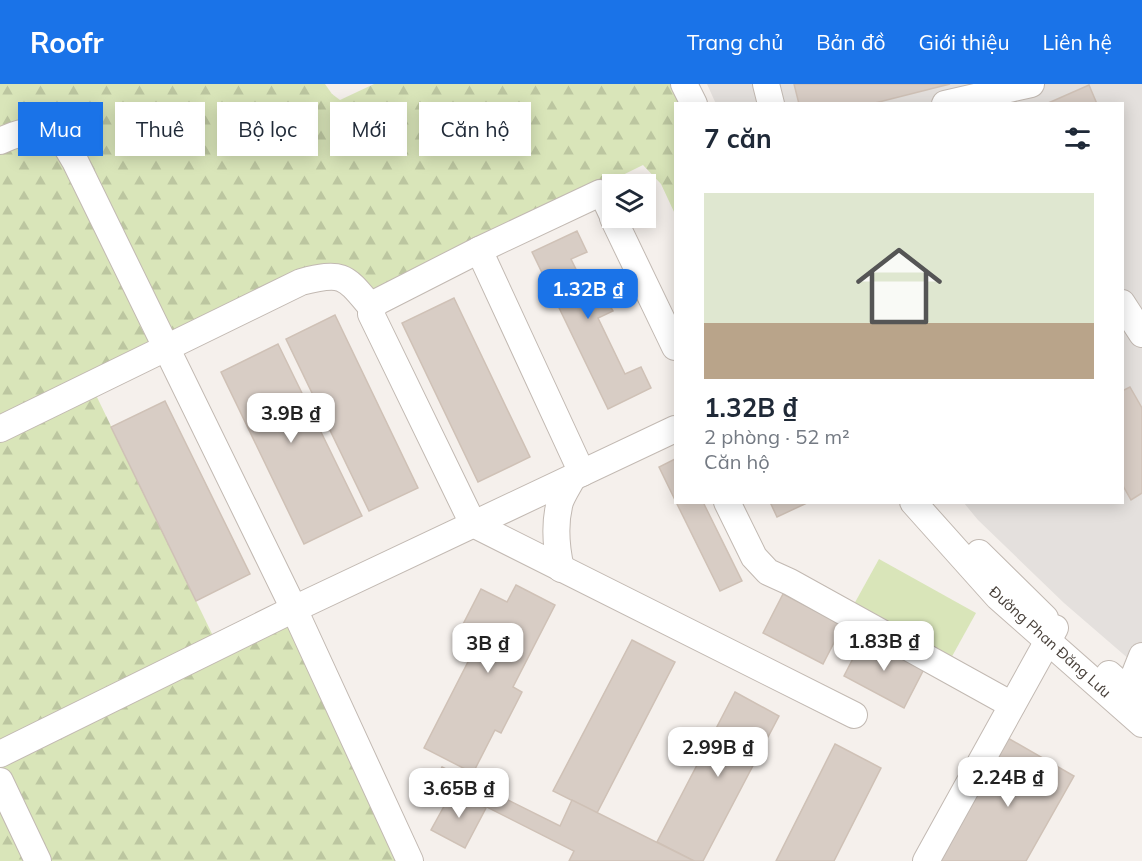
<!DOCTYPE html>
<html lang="vi">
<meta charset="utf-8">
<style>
:root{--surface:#fff;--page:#f2f2f3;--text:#1f2937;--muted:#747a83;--line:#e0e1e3;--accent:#1a73e8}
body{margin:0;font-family:Mulish,sans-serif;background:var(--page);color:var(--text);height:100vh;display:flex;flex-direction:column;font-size:22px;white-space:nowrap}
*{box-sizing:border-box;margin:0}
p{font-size:20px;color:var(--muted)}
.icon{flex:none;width:33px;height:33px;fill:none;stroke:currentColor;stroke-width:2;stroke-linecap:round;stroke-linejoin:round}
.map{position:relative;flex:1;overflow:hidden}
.panel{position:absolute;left:674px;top:18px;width:450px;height:402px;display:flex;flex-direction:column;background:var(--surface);border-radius:0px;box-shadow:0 3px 15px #0003}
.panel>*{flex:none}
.banner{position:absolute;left:18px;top:18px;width:566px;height:54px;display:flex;gap:12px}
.controls{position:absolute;left:602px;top:90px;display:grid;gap:12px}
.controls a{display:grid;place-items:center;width:54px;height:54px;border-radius:0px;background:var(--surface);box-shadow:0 3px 15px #0003;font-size:30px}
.price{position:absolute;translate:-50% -51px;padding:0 14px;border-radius:12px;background:#fff;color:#222;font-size:20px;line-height:39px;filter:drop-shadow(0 2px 3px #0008)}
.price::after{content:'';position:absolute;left:50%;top:36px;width:18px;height:14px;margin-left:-9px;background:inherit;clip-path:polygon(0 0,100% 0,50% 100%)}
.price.active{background:var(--accent);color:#fff}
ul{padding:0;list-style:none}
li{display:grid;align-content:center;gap:12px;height:318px;padding:0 30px}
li+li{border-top:2px solid var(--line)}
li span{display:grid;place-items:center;height:186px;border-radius:0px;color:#555}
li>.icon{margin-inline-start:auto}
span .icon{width:108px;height:108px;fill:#fffc;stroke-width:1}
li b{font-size:26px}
h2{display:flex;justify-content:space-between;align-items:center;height:72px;padding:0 30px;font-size:26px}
.pill{padding:0 21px;border-radius:0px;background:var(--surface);box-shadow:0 3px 15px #0003;font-size:21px;line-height:54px}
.pill.active{background:var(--accent);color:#fff}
header{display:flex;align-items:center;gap:36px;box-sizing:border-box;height:84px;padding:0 30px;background:var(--accent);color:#fff}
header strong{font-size:28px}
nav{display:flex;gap:33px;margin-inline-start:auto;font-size:21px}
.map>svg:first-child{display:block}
.industrial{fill:#e4e0dd}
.forest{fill:url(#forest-firs)}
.garden{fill:#d9e5b9}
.building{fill:#d8cdc5;stroke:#cfc1b6;stroke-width:1.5}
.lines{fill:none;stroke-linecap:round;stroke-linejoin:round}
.minor-casing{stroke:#c2b9b2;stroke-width:28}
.minor{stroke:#fff;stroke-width:26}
.labels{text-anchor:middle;stroke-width:4.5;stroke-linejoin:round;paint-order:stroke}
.street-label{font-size:15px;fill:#48403a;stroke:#fff}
</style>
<header>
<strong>Roofr</strong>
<nav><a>Trang chủ</a><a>Bản đồ</a><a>Giới thiệu</a><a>Liên hệ</a></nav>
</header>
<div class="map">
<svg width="1142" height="777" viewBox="0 0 1142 777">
<defs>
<pattern id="forest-firs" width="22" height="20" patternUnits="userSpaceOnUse" patternTransform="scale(1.5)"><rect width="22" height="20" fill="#d9e5b9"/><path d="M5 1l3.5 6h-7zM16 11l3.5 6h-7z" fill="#bcc6a0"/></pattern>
</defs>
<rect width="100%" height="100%" fill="#f5f0ec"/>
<path class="industrial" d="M707,0H1142V581L1130,576L1064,519L978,436L964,419L1122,418V20H716Z"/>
<g class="forest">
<path d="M0,0H325L332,10L340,16L374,0H680L690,19L675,20V130L661,100L643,81L373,214L336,188L169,258L64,53L0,52Z"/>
<path d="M21,53L58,60L161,262L0,340V63Z"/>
<path d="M93,305L216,558L0,664V350Z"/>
<path d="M291,531L405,777H44L0,686V675Z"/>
<path d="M0,708L33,777H0Z"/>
</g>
<path class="garden" d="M879,475L976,529L950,576L853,522Z"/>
<g class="building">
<path d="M794,0H950L871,20H799Z"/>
<path d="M1089,1L1097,20H1046Z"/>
<path d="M577,147L587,168L571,175L589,212L604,205L607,212L622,205L626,214L610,222L613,227L598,234L625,290L641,283L651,304L608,325L532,168Z"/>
<path d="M454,214L530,373L478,398L402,239Z"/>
<path d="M335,231L418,404L369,427L286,255Z"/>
<path d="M278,260L362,432L304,460L221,288Z"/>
<path d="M1130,303L1142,324V409L1131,416L1122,400V307Z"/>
<path d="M165,317L250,490L196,517L111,343Z"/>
<path d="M675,375V416L659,383Z"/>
<path d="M676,418H703L742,497L720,507Z"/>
<path d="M770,418H809L777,433Z"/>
<path d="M516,501L555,521L513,603L522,608L501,649L495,646L473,689L424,664L473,568L454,558L481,505L507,518Z"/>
<path d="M783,510L843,541L823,580L763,549Z"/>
<path d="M864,553L924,585L904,624L844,592Z"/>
<path d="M632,556L675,578L597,729L553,707Z"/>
<path d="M735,608L779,632L703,777H694L657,758Z"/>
<path d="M1006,653L1074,692L1026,777H937Z"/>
<path d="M835,660L881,684L834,777H776Z"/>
<path d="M442,683L560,742L572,716L694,777H569L574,767L435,697Z"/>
<path d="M453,706L486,724L465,764L431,746Z"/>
</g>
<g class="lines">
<g class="minor-casing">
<g id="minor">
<path d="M684,0L694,20"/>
<path d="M766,0L771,20"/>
<path d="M945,20L1031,0"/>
<path d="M0,57C19,48 43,40 62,57C67,62 71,71 75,77L294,525L410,777"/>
<path d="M612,130L603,111L600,109L479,166L375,219L371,230L473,440L854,631"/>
<path d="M613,134L675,263"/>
<path d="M479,166L582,389"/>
<path d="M1122,219L1142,250"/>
<path d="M0,345L301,198C344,187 345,192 372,224"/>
<path d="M727,418L754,473L768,488L790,498L1012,621"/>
<path d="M913,418L998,513L1142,640"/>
<path d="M979,469L1045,534"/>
<path d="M561,485C556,463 554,440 560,418C563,410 569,401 573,393"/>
<path d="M1109,590L1128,607L1142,615"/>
<path d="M1128,607L1142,572"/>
<path d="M0,670L294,525L675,345"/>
<path d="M0,697L38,777"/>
<path d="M926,777L1055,544"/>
</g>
</g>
<use href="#minor" class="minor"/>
</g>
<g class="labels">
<g class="street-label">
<text transform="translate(1050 558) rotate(42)" y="5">Đường Phan Đăng Lưu</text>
</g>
</g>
</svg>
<div class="controls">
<a><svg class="icon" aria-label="layers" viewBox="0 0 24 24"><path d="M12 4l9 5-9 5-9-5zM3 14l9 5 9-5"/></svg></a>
</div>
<b class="price active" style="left:588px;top:236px">1.32B ₫</b>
<b class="price" style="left:291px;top:360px">3.9B ₫</b>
<b class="price" style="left:884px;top:588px">1.83B ₫</b>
<b class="price" style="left:488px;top:590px">3B ₫</b>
<b class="price" style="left:718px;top:694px">2.99B ₫</b>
<b class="price" style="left:1008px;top:724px">2.24B ₫</b>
<b class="price" style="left:459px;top:735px">3.65B ₫</b>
<div class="banner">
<a class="pill active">Mua</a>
<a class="pill">Thuê</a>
<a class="pill">Bộ lọc</a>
<a class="pill">Mới</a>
<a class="pill">Căn hộ</a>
</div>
<section class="panel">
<h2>7 căn<svg class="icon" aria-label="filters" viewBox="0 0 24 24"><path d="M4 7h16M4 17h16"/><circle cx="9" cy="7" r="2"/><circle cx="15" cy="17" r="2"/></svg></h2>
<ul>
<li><span style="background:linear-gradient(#dfe7d0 70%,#b9a48a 0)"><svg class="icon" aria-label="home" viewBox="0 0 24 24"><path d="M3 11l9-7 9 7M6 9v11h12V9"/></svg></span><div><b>1.32B ₫</b><p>2 phòng · 52 m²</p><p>Căn hộ</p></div></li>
</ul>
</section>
</div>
